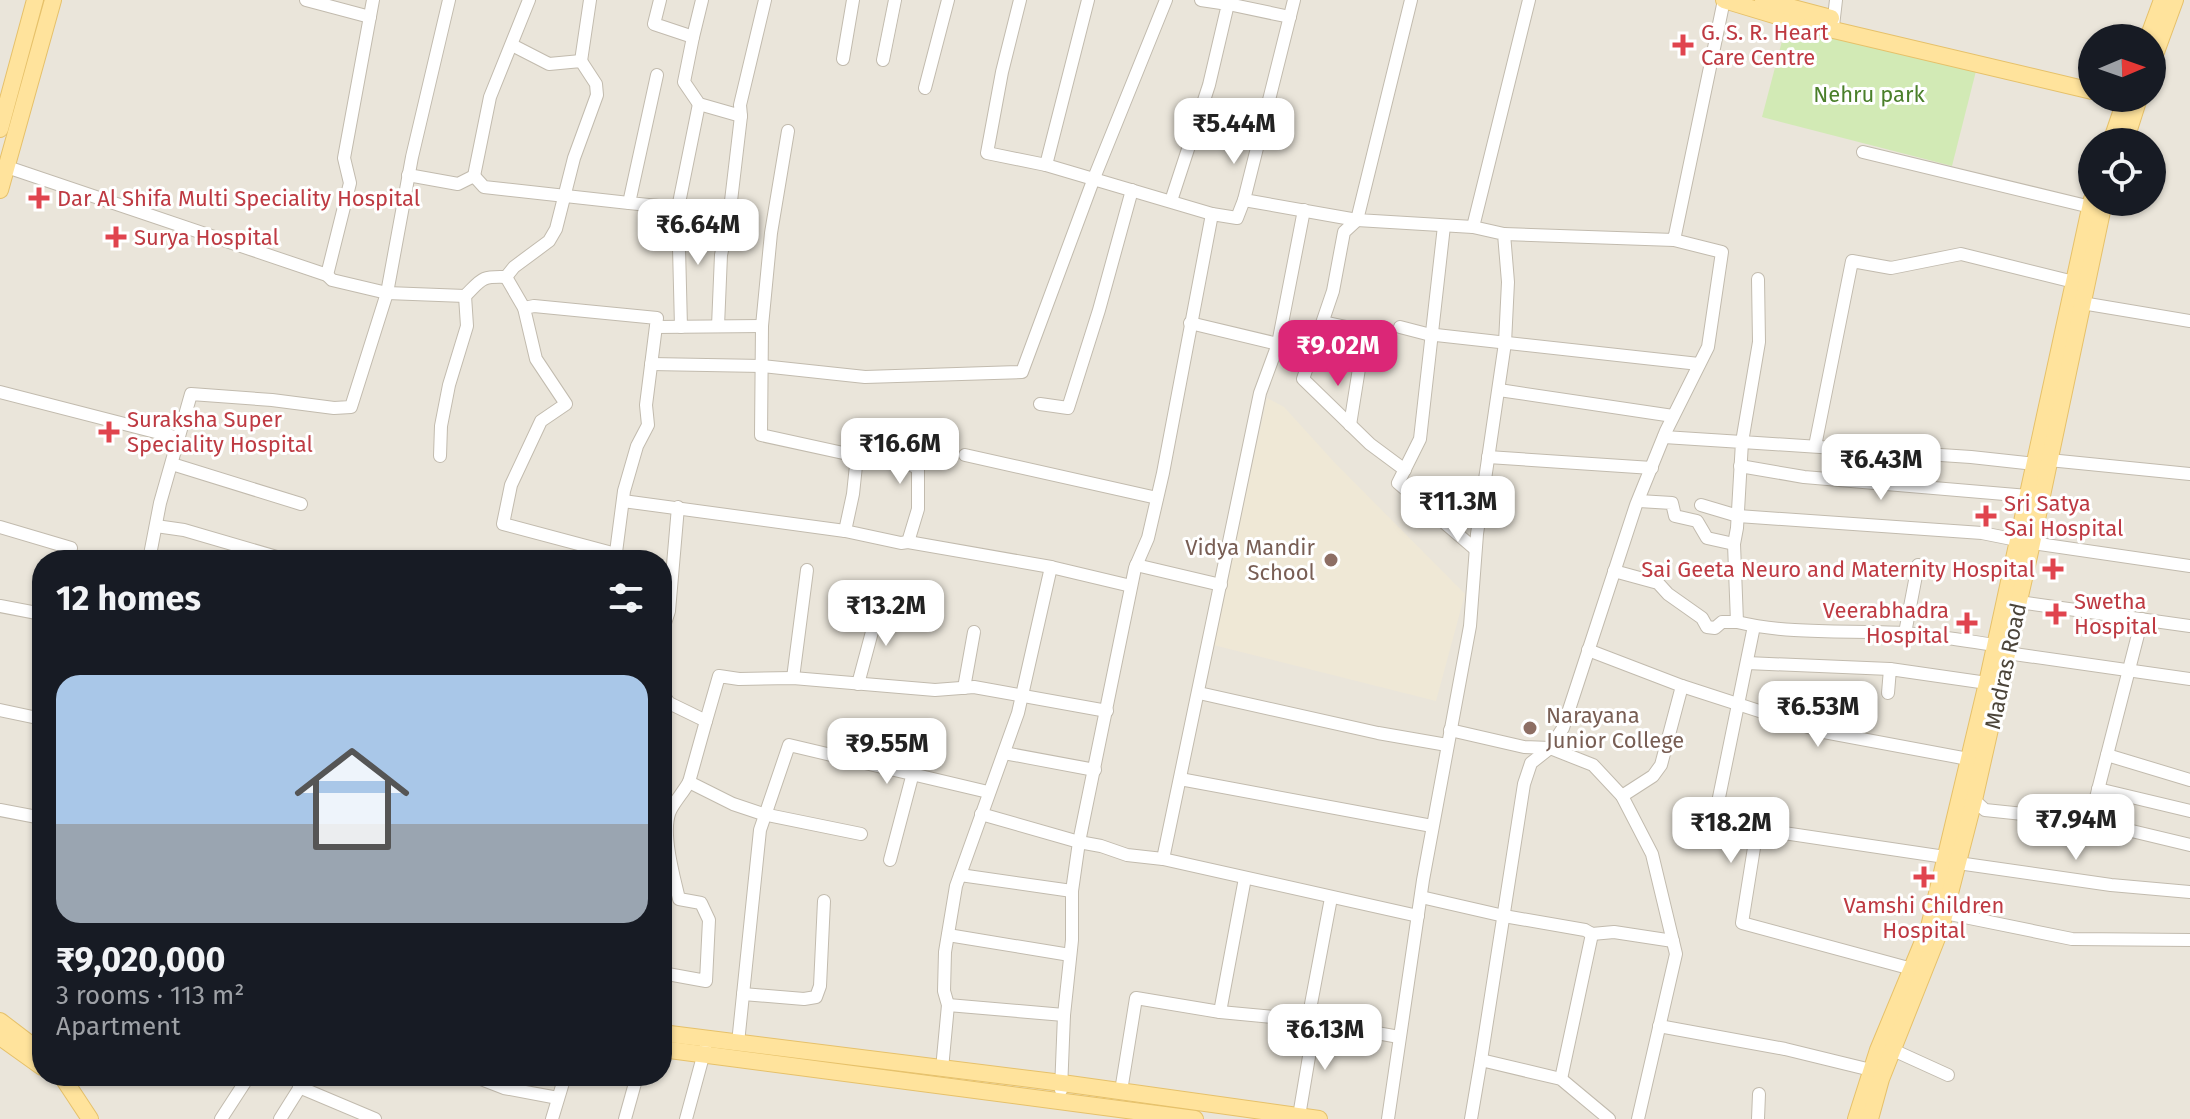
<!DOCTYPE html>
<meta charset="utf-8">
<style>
:root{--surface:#171b24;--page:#242831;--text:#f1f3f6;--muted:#9ea1a6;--line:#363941;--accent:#db2777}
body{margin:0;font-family:"Fira Sans",sans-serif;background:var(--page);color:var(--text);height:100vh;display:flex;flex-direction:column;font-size:30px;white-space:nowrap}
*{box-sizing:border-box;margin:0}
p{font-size:26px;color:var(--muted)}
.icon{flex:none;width:44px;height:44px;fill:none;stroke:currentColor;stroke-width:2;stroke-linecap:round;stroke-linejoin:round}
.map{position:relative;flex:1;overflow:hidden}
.details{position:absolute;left:32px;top:550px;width:640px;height:536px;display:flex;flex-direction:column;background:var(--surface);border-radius:32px;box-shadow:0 2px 6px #0004}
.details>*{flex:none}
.needle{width:52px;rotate:88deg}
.tools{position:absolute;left:2078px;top:24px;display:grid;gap:16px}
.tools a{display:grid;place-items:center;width:88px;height:88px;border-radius:50%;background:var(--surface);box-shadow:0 2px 6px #0004;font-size:40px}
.price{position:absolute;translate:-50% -68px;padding:0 18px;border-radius:16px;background:#fff;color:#222;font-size:26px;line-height:52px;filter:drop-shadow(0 2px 4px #0008)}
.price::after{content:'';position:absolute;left:50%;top:48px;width:24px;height:18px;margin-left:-12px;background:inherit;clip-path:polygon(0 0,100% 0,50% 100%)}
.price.selected{background:var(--accent);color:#fff}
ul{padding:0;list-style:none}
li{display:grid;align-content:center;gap:16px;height:424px;padding:0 24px}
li+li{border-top:2px solid var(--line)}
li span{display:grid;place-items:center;height:248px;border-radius:24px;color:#555}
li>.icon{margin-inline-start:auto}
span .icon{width:144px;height:144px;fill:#fffc;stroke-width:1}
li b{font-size:34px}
h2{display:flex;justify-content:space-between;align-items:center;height:96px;padding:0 24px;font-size:34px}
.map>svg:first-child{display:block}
.residential{fill:#eae5da;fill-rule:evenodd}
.education{fill:#efe8d6}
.green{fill:#d2eab5}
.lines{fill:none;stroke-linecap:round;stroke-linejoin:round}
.minor-casing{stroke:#c2bbae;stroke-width:14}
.major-casing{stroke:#e6c16a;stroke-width:18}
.minor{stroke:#fff;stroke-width:12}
.major{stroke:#ffe39c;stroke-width:16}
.health-dot{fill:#e0444e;stroke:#fff;stroke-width:3}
.education-dot{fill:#8d6e63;stroke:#fff;stroke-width:3}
.labels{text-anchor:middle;stroke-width:6;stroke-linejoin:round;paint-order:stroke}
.health-label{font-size:22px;fill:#be3a42;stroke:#fff;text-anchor:start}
.park-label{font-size:22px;fill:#4a7f2a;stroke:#fff}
.education-label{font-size:22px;fill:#785e54;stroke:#fff;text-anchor:end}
.street-label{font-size:22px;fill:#4b4439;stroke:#fff}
</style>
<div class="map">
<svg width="2190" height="1119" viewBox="0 0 2190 1119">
<rect width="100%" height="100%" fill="#f6f3ec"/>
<path class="residential" d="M0,0H2190V1119H0ZM2092,38H2152V98H2092ZM2092,142H2152V202H2092ZM42,560H662V1076H42Z"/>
<path class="education" d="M1267,398L1284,407L1334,462L1465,594L1436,701L1213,645Z"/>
<path class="green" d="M1787,22L1976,71L1952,166L1762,117Z"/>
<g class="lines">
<g class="minor-casing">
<g id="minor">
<path d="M306,0L370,17"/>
<path d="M660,0L654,24L693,37L684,82L699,104L741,116L740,105L765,0"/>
<path d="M1020,0L1002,72L987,153L1046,165"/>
<path d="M1088,0L1046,165L1212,214"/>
<path d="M1294,0L1244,200L1357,220"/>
<path d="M1411,0L1357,220L1473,227"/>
<path d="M1228,4L1290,17"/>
<path d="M1833,26L1836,0"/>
<path d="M693,37L702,0"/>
<path d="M843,59L853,0"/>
<path d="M883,60L895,0"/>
<path d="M581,61L590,0"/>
<path d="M657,75L629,203L678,208L681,327"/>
<path d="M925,88L948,0"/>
<path d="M699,104L678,208L729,218"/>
<path d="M788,131L771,233L762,326L761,435L857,456L906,463L918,468V509L908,542"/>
<path d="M1863,152L2099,209"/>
<path d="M7,167L327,275L350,183L344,158L373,0"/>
<path d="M408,175L458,184L474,176L484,187L629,203"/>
<path d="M474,176L490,97L529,0"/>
<path d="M1171,201L1209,85L1228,4L1201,0"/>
<path d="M1357,220L1344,232L1333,291L1303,379L1370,444L1405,470"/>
<path d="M1444,226L1420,439L1398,483L1475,549"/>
<path d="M1504,234L1674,240L1724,0"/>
<path d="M327,275L332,280L387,293L465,296C482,279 481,276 506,277"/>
<path d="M506,277L524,308L536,359L566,404L541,421L511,485L503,524L616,554"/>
<path d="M506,277L514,267L549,241L556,229L574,158L597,95L596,84L581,61L549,64L512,45"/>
<path d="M1758,279L1759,342L1742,442L1971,457L2035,464"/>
<path d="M2082,303L2190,321"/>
<path d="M524,308L534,306L657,318L646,405L648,425L637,446L624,491L615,560"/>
<path d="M1323,322L1365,331L1350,425"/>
<path d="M1190,323L1278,344"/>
<path d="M718,326L721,255L729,218L741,116"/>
<path d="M656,327L762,326"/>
<path d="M1400,327L1427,334L1699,364"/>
<path d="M651,364L762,366L865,377L1022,372L1094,178L1166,0"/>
<path d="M1499,390L1673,416"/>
<path d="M0,392L179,438"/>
<path d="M1040,404L1068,408L1099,310L1132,190"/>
<path d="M1664,437L1742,442L1737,528L1734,544"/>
<path d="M1815,446L1852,261L1891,268L1961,254L2074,282"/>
<path d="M965,455L1157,498"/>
<path d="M440,456L441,426L449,385L467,326L465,296"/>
<path d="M1488,457L1652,468"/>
<path d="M2049,460L2190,474"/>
<path d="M172,464L301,504"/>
<path d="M1740,466L1804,477L2028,496"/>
<path d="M623,501L845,531L901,543L908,542L1051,567"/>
<path d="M1701,505L1738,516L1982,533L2032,543L2190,566"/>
<path d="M156,526L184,530L287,560"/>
<path d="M0,527L71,548"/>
<path d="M845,531L853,494L857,456"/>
<path d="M149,560L160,503L191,394L272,400L334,408L351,407L387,293L412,157L449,0"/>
<path d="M1136,565L1221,585"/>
<path d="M1614,571L1658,583L1668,594L1702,618L1707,627L1715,628L1722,622H1737L1734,544L1707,538L1697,521L1675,516L1672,503L1639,501"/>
<path d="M2019,602L2190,626"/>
<path d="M0,606L42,614"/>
<path d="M1737,622C1792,635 1848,630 1903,633C1934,635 1965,641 1995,645"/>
<path d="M1905,633L1918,565"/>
<path d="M664,641V626L669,611L678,507"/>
<path d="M1588,650L1682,686L1661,765L1653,776L1622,796"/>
<path d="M2007,653L2190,679"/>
<path d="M1747,663L1890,669"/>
<path d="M793,678L807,570"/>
<path d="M858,684L880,602"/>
<path d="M1682,686L1824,732L1968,759"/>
<path d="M964,688L974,632"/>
<path d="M662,693L669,703L706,721L719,676L739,679L793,678L935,690L974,687L1107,711"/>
<path d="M1199,693L1378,733L1447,745"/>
<path d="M1888,693L1890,669L1994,684"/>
<path d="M0,710L42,719"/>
<path d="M706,721L689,782L733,804L763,814L861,834"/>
<path d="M1450,730L1524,747L1550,748L1563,728L1636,505L1666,431L1708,347L1722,252L1674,240"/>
<path d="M1004,753L1095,770"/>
<path d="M2107,755L2190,780"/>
<path d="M1180,779L1432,826"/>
<path d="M2098,789L2190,811"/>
<path d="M1974,800L1985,810L2090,821L2190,845"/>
<path d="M0,810L42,818"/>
<path d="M981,814L1079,842L1101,846L1127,855L1163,859L1418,916"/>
<path d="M2090,821L2142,619"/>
<path d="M1714,822L1754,626"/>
<path d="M1163,859L1260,393L1278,344L1304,210"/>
<path d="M890,860L913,773"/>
<path d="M1958,863L2111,885L2190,892"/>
<path d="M960,875L1072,891"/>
<path d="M1421,897L1504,916L1585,930L1592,934L1614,932L1673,941"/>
<path d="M1940,912L2072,939L2190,940"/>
<path d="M948,935L1070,955"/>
<path d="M1912,969L1742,923L1757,829L1945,857"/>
<path d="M662,973L706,981L709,920L701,903L679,899C674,877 660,830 671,809C676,800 684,791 689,782"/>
<path d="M743,994L804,999L816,997L820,986L824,901"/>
<path d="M948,1005L1064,1015"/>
<path d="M1220,1012L1245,878"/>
<path d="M1308,1020L1331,898"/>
<path d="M1659,1026L1785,1049L1871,1070"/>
<path d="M738,1043L760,830L789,745L988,792"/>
<path d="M1893,1050L1948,1075"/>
<path d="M1481,1060L1524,784L1531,763L1550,748L1593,765L1622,796L1652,854L1676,954L1638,1119"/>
<path d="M942,1069L948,1005L944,991L945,952L956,886L1018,713L1051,567L1131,586"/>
<path d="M473,1076L504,1088L558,1098"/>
<path d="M1561,1079L1592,934"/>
<path d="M299,1087L375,1119"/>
<path d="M1061,1090L1064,1015L1072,940V891L1079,842L1135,568L1148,538L1163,473L1212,214L1237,218L1244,200"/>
<path d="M1121,1091L1136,998L1220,1012L1305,1020L1399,1037"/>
<path d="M1299,1116L1315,1021"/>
<path d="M221,1119L249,1076"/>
<path d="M280,1119L307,1076"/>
<path d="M552,1119L565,1076"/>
<path d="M625,1119L637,1076"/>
<path d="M686,1119L705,1049"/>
<path d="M1388,1119L1423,880L1470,626L1477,534L1505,343L1508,282L1504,234L1473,227L1529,0"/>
<path d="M1471,1119L1481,1060L1561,1079L1609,1119"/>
<path d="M1758,1119L1759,1094"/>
</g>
</g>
<g class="major-casing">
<g id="major">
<path d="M1724,0L1787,19L2092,91"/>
<path d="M1763,0L1831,18"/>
<path d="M2148,38L2162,0"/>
<path d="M2152,63L2175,0"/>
<path d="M0,129L35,0"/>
<path d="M2111,142L2126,98"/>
<path d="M2125,142L2139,98"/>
<path d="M0,190L53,0"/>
<path d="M0,1021L42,1053"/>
<path d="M662,1033L1062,1083L1319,1119"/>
<path d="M0,1037L42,1067"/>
<path d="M662,1049L1195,1119"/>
<path d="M63,1078L90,1119"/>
<path d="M1856,1119L1878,1050L1929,927L1987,683L2092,199"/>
<path d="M1870,1119L1881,1079L1941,928L1974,800L2032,543L2104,202"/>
</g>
</g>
<use href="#minor" class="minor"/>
<use href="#major" class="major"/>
</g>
<g class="health-dot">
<path d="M1679 33h8v8h8v8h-8v8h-8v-8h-8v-8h8z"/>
<path d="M35 186h8v8h8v8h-8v8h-8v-8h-8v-8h8z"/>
<path d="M112 225h8v8h8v8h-8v8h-8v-8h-8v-8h8z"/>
<path d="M105 420h8v8h8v8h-8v8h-8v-8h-8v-8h8z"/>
<path d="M1982 504h8v8h8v8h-8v8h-8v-8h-8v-8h8z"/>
<path d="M2049 557h8v8h8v8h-8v8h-8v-8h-8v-8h8z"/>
<path d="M2052 602h8v8h8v8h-8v8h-8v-8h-8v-8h8z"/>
<path d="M1963 611h8v8h8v8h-8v8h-8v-8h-8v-8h8z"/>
<path d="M1920 865h8v8h8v8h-8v8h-8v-8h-8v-8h8z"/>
</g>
<g class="education-dot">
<circle cx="1331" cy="560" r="8"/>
<circle cx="1530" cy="728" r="8"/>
</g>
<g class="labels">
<g class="health-label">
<text x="1701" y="40">G. S. R. Heart<tspan x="1701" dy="25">Care Centre</tspan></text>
<text x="57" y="206">Dar Al Shifa Multi Speciality Hospital</text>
<text x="134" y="245">Surya Hospital</text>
<text x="127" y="427">Suraksha Super<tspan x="127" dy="25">Speciality Hospital</tspan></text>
<text x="2004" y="511">Sri Satya<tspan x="2004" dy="25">Sai Hospital</tspan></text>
<text x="2035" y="577" text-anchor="end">Sai Geeta Neuro and Maternity Hospital</text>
<text x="2074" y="609">Swetha<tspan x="2074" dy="25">Hospital</tspan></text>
<text x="1949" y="618" text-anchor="end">Veerabhadra<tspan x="1949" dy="25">Hospital</tspan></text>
<text x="1924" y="913" text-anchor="middle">Vamshi Children<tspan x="1924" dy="25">Hospital</tspan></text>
</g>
<g class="park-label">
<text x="1869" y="102">Nehru park</text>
</g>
<g class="education-label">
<text x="1315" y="555">Vidya Mandir<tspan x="1315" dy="25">School</tspan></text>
<text x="1546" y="723" text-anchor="start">Narayana<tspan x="1546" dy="25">Junior College</tspan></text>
</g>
<g class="street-label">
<text transform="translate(2005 666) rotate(-78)" y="8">Madras Road</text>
</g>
</g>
</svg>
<div class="tools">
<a><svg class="needle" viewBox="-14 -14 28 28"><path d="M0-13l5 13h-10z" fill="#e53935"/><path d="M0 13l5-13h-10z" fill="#9ea1a6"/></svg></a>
<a><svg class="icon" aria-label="locate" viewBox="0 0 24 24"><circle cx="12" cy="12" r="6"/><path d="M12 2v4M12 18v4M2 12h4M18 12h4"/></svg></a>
</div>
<b class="price" style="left:1234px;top:166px">₹5.44M</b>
<b class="price" style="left:698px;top:267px">₹6.64M</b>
<b class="price selected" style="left:1338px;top:388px">₹9.02M</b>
<b class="price" style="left:900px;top:486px">₹16.6M</b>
<b class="price" style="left:1881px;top:502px">₹6.43M</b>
<b class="price" style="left:1458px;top:544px">₹11.3M</b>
<b class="price" style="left:886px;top:648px">₹13.2M</b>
<b class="price" style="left:1818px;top:749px">₹6.53M</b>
<b class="price" style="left:887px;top:786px">₹9.55M</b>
<b class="price" style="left:2076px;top:862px">₹7.94M</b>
<b class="price" style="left:1731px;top:865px">₹18.2M</b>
<b class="price" style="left:1325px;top:1072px">₹6.13M</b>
<section class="details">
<h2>12 homes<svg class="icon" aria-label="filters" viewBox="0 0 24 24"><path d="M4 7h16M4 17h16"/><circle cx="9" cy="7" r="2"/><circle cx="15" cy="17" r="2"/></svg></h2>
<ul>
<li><span style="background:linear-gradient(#a9c7e8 60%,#9aa5b1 0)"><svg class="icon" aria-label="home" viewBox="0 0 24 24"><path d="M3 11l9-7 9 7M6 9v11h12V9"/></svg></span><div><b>₹9,020,000</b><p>3 rooms · 113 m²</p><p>Apartment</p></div></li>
</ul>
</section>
</div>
